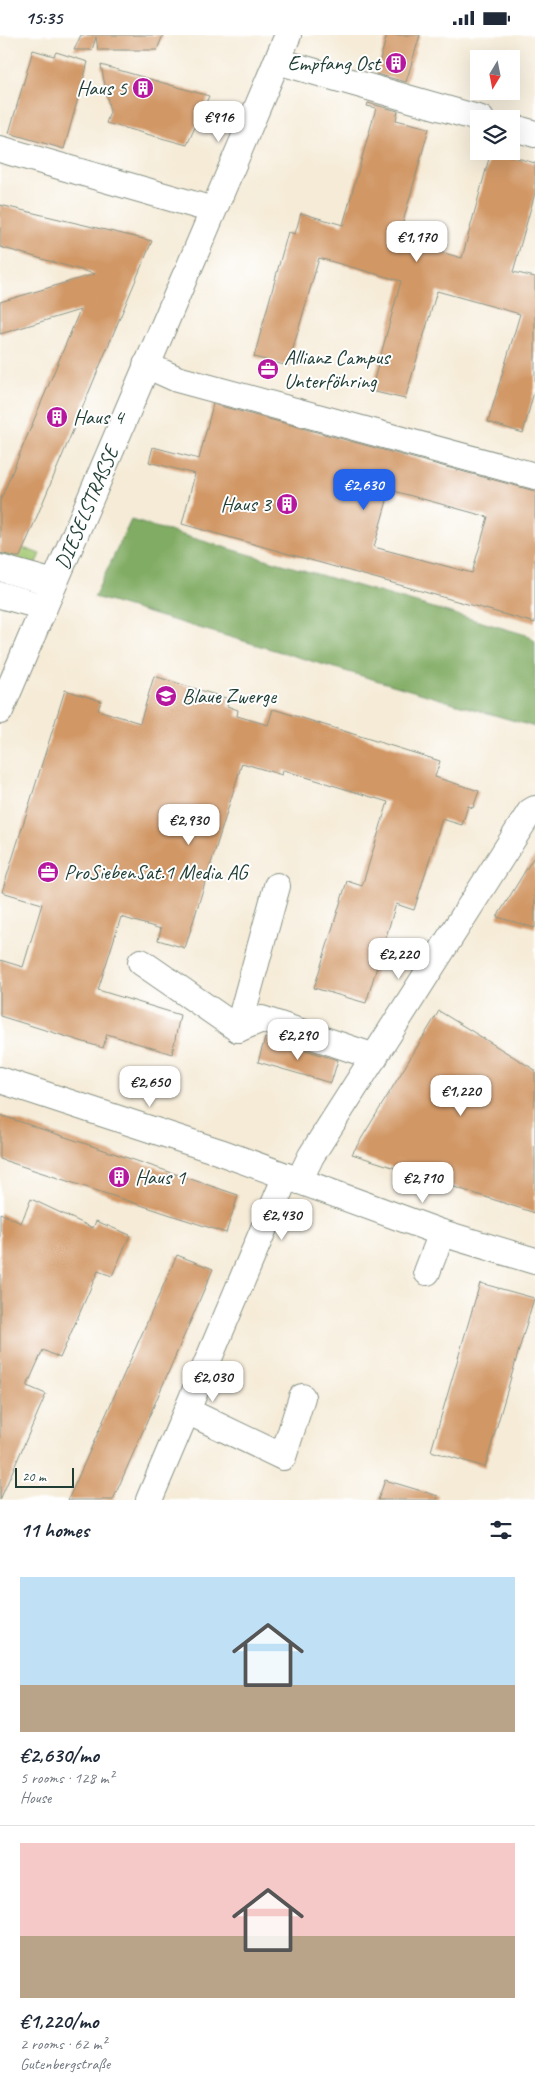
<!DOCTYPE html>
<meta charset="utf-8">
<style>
:root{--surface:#fff;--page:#f2f2f3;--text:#1f2937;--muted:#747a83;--line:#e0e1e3;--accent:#2563eb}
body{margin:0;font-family:Caveat,sans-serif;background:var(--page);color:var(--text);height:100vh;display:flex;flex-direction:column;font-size:19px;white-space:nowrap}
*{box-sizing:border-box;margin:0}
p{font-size:16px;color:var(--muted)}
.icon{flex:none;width:28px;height:28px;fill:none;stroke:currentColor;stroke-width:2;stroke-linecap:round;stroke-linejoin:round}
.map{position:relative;height:1465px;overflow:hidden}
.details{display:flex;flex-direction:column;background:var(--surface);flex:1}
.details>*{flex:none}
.needle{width:32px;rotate:190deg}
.tools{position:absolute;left:470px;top:15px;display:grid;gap:10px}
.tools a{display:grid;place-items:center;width:50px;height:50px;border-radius:0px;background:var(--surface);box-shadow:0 5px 20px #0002;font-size:25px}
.scale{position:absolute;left:15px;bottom:12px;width:59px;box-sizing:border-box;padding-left:5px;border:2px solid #1f3d34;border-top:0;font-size:14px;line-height:18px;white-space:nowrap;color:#1f3d34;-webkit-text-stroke:4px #fff;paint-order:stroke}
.price{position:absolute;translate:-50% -42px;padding:0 11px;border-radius:10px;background:#fff;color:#222;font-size:16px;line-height:32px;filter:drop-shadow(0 1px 2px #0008)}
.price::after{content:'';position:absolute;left:50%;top:30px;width:15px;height:11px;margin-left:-8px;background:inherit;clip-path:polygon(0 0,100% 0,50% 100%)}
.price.on{background:var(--accent);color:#fff}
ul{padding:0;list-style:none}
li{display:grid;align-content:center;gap:10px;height:265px;padding:0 20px}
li+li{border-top:1px solid var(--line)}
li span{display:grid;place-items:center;height:155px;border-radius:0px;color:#555}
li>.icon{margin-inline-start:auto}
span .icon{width:90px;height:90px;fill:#fffc;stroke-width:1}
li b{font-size:21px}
h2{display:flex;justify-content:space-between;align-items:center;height:60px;padding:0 20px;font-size:21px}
.status{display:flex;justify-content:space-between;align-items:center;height:35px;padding:0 25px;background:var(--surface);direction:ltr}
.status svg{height:14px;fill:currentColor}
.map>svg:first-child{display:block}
.green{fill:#a2c872;stroke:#608253}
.forest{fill:#81ac64;stroke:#50744c}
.building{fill:#d19765;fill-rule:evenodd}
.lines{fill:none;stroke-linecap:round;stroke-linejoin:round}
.minor-casing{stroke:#8a9486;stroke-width:28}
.minor{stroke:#fff;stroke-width:26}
.labels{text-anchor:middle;stroke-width:4;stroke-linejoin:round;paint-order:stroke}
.poi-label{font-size:21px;fill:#1f3d34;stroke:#fff;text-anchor:start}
.street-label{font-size:21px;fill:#1f3d34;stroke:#fff}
</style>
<div class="status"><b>15:35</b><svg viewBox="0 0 49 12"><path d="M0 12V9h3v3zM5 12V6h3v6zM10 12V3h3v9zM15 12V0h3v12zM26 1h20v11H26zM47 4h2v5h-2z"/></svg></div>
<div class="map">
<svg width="535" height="1465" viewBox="0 0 535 1465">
<rect width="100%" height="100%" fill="#fff"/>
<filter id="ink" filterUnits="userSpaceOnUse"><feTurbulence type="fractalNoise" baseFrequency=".02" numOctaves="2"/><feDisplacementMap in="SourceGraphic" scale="10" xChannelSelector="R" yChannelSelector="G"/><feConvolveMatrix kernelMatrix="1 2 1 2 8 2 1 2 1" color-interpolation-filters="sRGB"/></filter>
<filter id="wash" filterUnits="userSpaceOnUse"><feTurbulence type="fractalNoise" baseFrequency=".0096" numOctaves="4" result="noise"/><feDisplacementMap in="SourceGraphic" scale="20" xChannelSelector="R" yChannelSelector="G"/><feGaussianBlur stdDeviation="1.12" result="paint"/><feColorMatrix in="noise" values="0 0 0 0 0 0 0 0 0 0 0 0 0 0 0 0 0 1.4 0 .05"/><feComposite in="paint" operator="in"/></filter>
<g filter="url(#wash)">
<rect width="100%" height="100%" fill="#f5ebd7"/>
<path class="green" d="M23,513L40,519L34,532L1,523L3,517Z"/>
<path class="forest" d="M131,485L530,601L535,606V692L94,562Z"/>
<g id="blocks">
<g class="building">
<path d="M81,0H163L157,15H98L96,2L92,15H74Z"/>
<path d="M387,0H420L406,47L376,39Z"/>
<path d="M33,15L54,21L56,17L88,27L64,114L9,98Z"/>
<path d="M101,30L209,61L187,110L106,88L110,77Z"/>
<path d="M368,68L398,76L396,85L429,93L398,205L462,223L491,116L535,128V158L513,237L535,242V353L523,398L488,387L520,279L437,256L405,364L371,356L401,246L319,223L288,331L254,322L288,197L295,199L301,178L343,190L376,73L367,71Z"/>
<path d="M0,170L152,206L20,522H16L0,518V466L80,275L0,299V267L95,239L0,212Z"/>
<path d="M213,369L535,456V588L182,489L195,439L149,427L153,412L199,424ZM390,455L488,482L472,538L374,512Z"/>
<path d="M154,641L229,664L227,671L238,675L237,681L268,690L273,674L440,726L435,742L479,756L473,773L468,771L462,790L442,784L414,875L396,869L366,968L314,953L347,846L362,851L388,767L283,735L282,740L242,728L185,913L158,905L161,894L121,882L98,955L180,980L172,1019L107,999L103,1013L0,981V925L23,932L42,869L2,857L65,655L101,666L98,675L140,688Z"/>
<path d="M535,820V893L497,882Z"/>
<path d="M439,976L535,1035V1178L352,1119Z"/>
<path d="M265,1003L338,1025L331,1048L258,1027Z"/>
<path d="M0,1080L238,1160L226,1198L0,1124Z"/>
<path d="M31,1164L93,1193L96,1186L130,1200L112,1241L98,1236L60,1323L43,1315L27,1351L46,1359L0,1465V1178L21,1188Z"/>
<path d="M177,1220L213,1234L113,1465H68Z"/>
<path d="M480,1248L534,1263L485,1432L431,1416Z"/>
<path d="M385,1445L438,1461L437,1465H378Z"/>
</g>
</g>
</g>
<g filter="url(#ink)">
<use href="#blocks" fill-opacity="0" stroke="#8a9486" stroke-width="1"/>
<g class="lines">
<g class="minor-casing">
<g id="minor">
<path d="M277,26L481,84"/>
<path d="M511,92L535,99"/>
<path d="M0,114L213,175"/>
<path d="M189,233L288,0"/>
<path d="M146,330L177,344L535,441"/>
<path d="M0,533L54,548"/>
<path d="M0,560L44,572"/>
<path id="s1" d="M0,676L185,241"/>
<path d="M141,927L238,994"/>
<path d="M238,994L277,851"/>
<path d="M238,994L262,984L375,1022"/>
<path d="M0,1045L220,1117L442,1198L535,1226"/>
<path d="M299,1146L311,1121L530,777L535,774"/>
<path d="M427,1237L442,1198"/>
<path d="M187,1376L283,1422L302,1362"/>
<path d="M149,1465L286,1141"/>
</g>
</g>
<use href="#minor" class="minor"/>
</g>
</g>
<defs>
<g id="building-disc" transform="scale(1.125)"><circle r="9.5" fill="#b5179e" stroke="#fff"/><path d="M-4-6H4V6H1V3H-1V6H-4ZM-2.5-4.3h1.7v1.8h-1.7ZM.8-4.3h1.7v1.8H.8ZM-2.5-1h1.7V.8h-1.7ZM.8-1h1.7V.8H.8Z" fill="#fff"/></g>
<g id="office-disc" transform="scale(1.125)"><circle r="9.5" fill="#b5179e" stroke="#fff"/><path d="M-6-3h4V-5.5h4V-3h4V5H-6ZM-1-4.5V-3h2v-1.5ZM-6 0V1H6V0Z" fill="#fff"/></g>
<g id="school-disc" transform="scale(1.125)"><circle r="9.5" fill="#b5179e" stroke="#fff"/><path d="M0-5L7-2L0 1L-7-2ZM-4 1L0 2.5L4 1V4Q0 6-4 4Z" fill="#fff"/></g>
</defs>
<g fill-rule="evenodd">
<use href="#building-disc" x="396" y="28"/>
<use href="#building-disc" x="143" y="53"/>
<use href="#office-disc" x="268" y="334"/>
<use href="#building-disc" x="57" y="382"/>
<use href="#building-disc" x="287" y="469"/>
<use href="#school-disc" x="166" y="661"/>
<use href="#office-disc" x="48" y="837"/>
<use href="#building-disc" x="119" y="1142"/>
</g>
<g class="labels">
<g class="poi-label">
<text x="380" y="35" text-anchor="end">Empfang Ost</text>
<text x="127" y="60" text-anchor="end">Haus 5</text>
<text x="284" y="329">Allianz Campus<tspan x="284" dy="24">Unterföhring</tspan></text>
<text x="73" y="389">Haus 4</text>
<text x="271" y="476" text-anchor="end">Haus 3</text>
<text x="182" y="668">Blaue Zwerge</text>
<text x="64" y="844">ProSiebenSat.1 Media AG</text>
<text x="135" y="1149">Haus 1</text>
</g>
<g class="street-label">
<text dy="7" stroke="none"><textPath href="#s1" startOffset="221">DIESELSTRASSE</textPath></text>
</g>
</g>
</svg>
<div class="tools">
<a><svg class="needle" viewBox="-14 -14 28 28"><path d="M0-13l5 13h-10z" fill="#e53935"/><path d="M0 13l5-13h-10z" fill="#747a83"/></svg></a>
<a><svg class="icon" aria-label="layers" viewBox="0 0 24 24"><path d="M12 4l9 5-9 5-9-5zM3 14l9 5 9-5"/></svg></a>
</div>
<div class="scale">20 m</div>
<b class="price" style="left:219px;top:108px">€916</b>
<b class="price" style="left:417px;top:228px">€1,170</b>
<b class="price on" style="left:364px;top:476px">€2,630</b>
<b class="price" style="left:189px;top:811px">€2,930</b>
<b class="price" style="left:399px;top:945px">€2,220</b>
<b class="price" style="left:298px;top:1026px">€2,290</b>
<b class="price" style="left:150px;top:1073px">€2,650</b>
<b class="price" style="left:461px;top:1082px">€1,220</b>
<b class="price" style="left:423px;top:1169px">€2,710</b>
<b class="price" style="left:282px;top:1206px">€2,430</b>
<b class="price" style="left:213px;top:1368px">€2,030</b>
</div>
<section class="details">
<h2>11 homes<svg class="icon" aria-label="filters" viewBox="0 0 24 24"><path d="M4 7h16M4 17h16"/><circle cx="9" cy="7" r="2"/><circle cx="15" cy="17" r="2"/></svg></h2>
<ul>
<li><span style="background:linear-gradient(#bfe0f5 70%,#b9a48a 0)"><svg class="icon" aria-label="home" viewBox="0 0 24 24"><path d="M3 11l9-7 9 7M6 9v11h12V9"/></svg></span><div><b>€2,630/mo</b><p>5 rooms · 128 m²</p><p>House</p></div></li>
<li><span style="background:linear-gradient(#f6c9c9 60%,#b9a48a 0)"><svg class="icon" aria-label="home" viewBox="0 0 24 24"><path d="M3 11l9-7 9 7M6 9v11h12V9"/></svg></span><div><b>€1,220/mo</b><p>2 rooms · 62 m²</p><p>Gutenbergstraße</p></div></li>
</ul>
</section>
